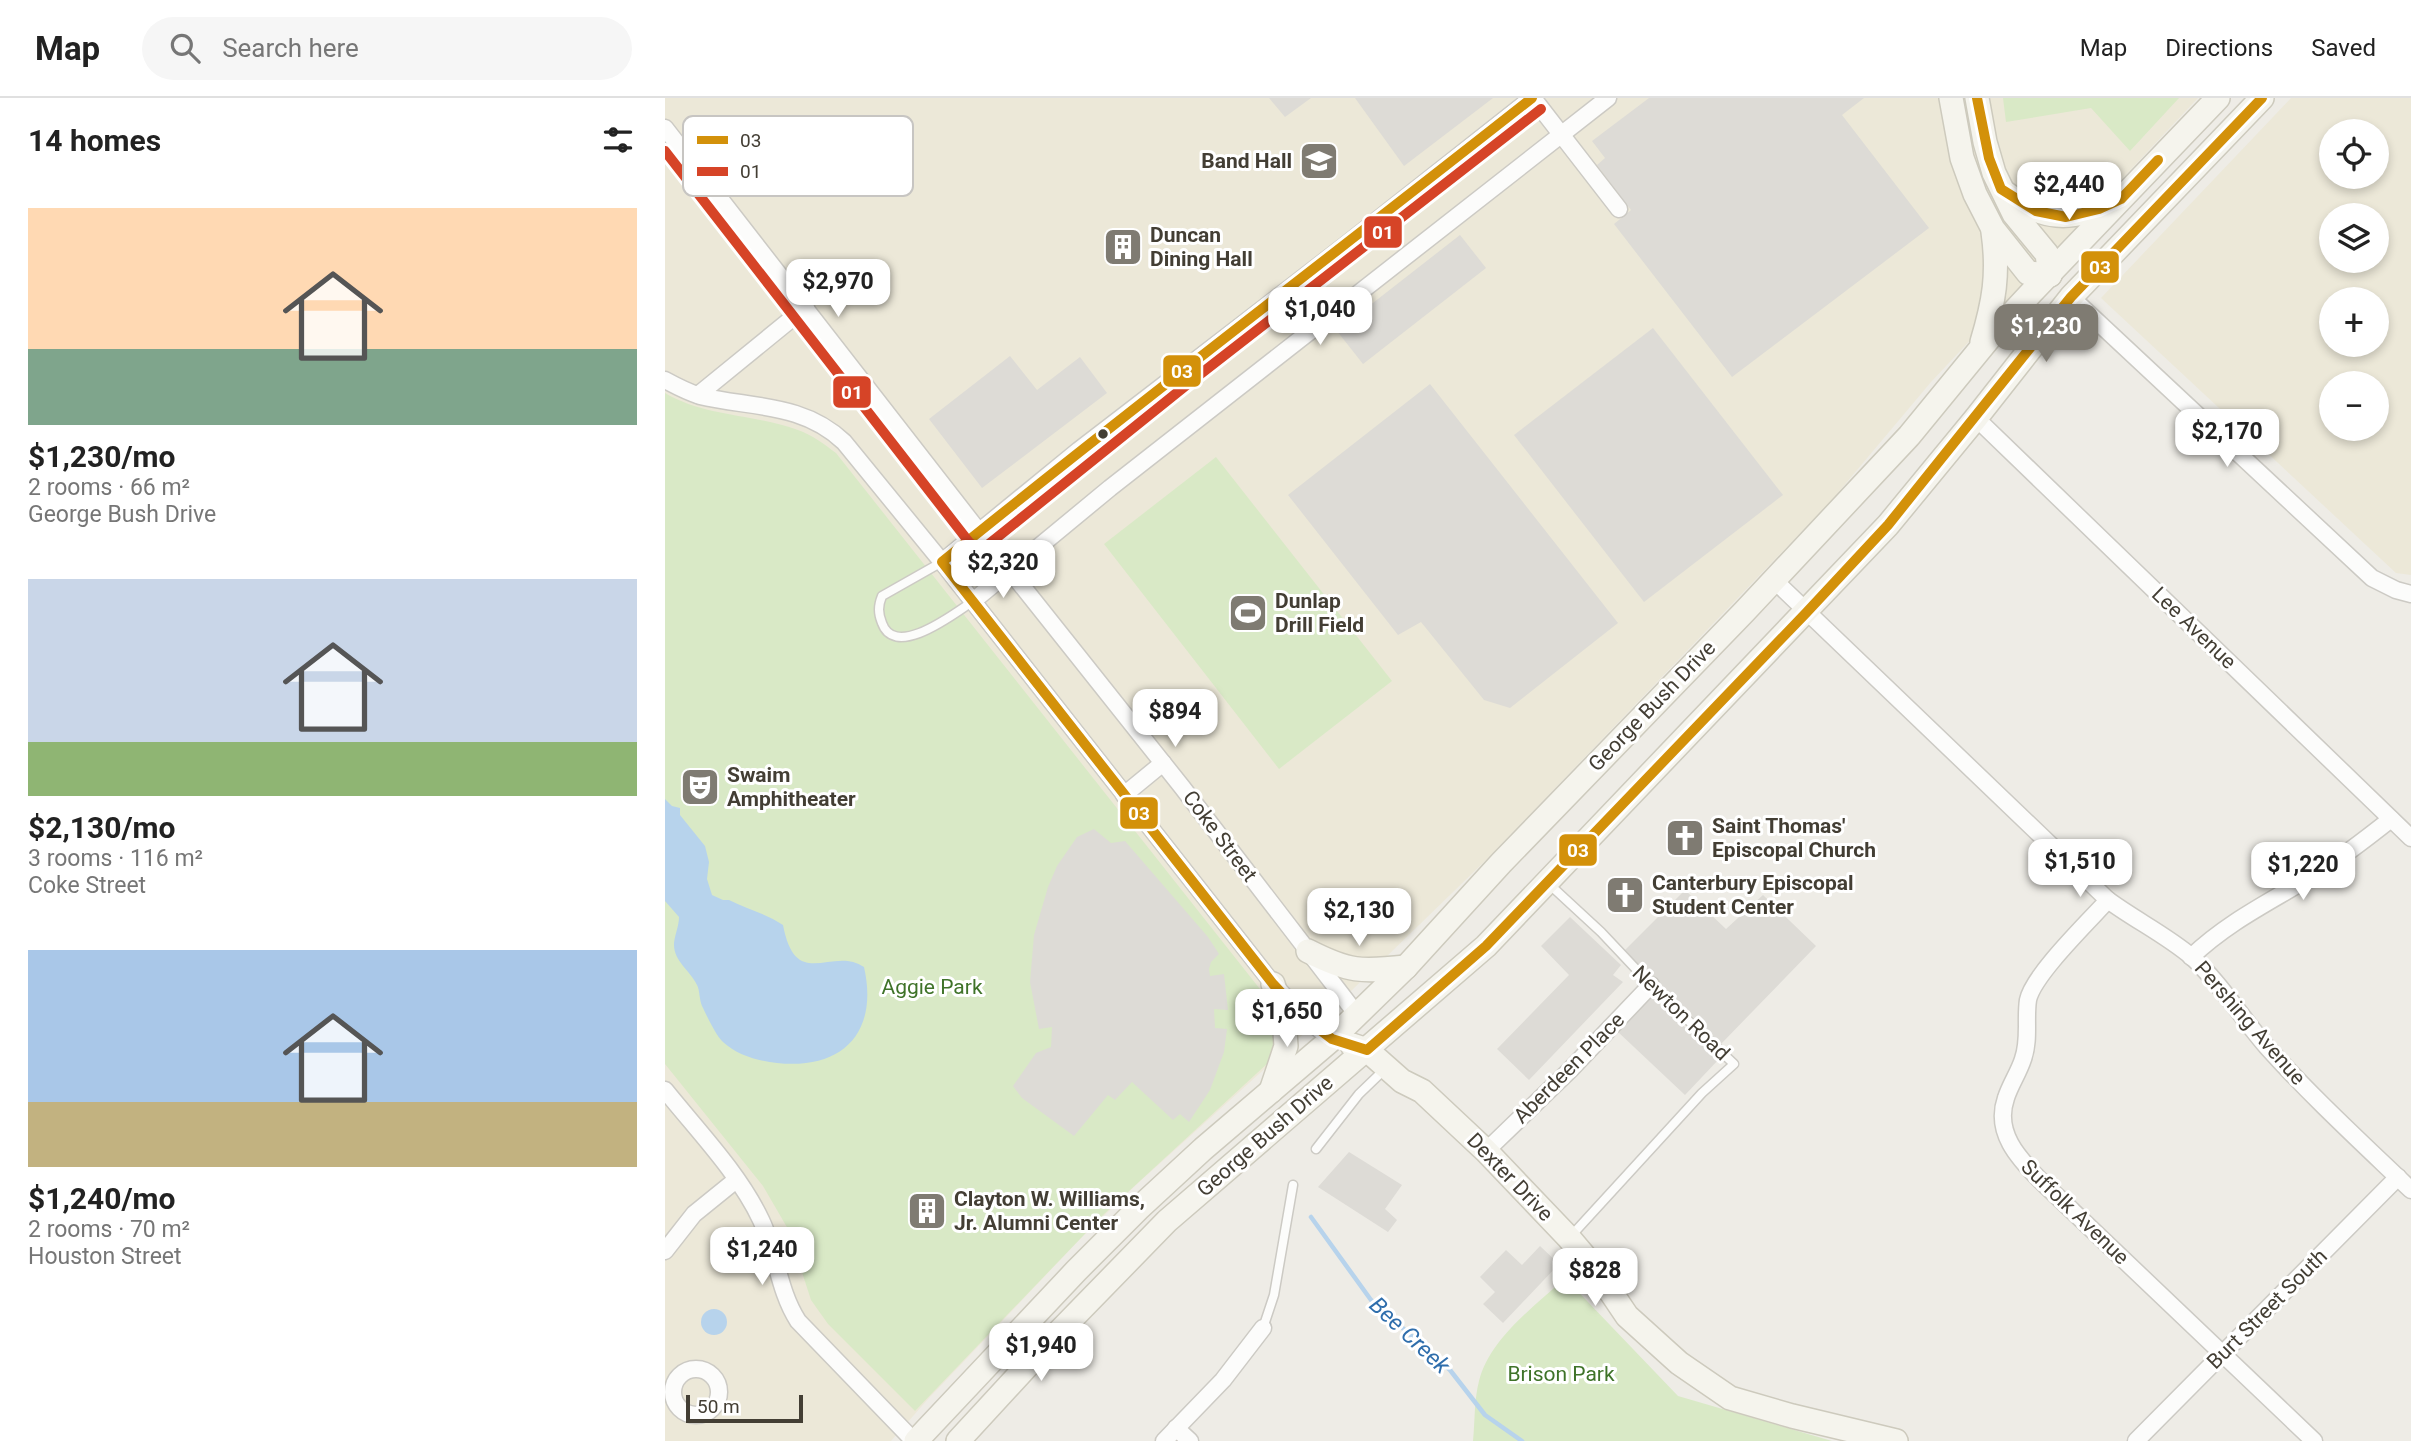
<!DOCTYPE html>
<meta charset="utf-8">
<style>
:root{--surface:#fff;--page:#f6f6f6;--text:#222;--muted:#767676;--line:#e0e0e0;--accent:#7f7b72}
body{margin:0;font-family:Roboto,sans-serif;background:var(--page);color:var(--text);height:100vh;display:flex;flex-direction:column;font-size:26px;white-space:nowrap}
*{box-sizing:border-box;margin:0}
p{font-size:23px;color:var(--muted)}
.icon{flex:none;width:38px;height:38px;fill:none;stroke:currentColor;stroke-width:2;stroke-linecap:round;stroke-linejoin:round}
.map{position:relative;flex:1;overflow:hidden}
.sheet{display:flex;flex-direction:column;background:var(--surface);width:665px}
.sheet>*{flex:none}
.buttons{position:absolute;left:1654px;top:21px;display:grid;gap:14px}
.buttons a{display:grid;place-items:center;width:70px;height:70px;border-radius:50%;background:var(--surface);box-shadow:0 4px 10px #0003;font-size:35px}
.scale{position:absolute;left:21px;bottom:18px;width:117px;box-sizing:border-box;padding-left:7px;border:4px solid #433e34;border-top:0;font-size:19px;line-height:24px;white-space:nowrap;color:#433e34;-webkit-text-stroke:5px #fff;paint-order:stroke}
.price{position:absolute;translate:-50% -60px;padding:0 16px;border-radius:14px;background:#fff;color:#222;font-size:23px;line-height:46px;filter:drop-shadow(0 2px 4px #0008)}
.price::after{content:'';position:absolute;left:50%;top:42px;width:21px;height:16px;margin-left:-10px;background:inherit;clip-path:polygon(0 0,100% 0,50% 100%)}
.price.on{background:var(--accent);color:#fff}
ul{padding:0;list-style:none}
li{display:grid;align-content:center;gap:14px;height:371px;padding:0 28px}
li span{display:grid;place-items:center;height:217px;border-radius:0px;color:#555}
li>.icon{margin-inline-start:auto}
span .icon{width:126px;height:126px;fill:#fffc;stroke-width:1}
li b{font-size:30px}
h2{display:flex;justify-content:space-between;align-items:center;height:84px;padding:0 28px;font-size:30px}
header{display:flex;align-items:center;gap:42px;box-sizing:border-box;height:98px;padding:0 35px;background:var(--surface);border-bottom:2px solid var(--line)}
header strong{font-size:33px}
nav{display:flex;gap:38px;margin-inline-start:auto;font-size:24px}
.search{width:490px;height:63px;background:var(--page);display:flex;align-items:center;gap:18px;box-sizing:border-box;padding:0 24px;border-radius:38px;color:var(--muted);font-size:26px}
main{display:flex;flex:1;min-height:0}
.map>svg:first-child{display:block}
.education{fill:#ece8d8;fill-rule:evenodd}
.green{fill:#d9e9c6}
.parking{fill:#dddbd6}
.water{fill:#b7d3ec}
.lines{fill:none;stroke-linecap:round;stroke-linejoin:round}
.stream{stroke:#b7d3ec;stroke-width:4.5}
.lane-casing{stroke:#cccac4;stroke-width:11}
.street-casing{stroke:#cccac4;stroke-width:19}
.secondary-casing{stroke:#cdcabd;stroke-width:26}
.lane{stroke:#fcfcfb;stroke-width:8}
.street{stroke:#fcfcfb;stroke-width:16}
.secondary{stroke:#f5f4ed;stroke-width:23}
.bus-1-casing{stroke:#fff;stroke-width:16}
.bus-2-casing{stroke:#fff;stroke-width:16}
.bus-1{stroke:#d3910a;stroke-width:10}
.bus-2{stroke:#d64427;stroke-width:10}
.bus-dot{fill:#433e34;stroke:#fff;stroke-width:2.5}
.labels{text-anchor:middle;stroke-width:6;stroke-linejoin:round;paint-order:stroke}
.poi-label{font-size:21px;font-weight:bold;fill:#433e34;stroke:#fff;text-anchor:start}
.street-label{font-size:21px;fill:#433e34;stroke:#fff}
.park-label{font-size:21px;fill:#3f7329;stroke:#fff}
.water-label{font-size:23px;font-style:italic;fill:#2f6eac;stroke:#fff}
.key{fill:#fff;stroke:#c7c5c2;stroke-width:2}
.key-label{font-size:19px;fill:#433e34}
.line-badge{stroke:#fff;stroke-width:2.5}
.badge-label{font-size:19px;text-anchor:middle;font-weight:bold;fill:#fff}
</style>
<header>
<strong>Map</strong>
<div class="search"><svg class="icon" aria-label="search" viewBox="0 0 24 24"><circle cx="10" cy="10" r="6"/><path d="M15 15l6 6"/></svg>Search here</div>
<nav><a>Map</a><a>Directions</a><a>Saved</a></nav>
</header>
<main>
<section class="sheet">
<h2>14 homes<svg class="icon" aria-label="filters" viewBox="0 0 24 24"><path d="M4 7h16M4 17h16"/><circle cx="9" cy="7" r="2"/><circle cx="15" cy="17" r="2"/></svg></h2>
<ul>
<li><span style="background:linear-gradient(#ffd9b3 65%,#7fa58c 0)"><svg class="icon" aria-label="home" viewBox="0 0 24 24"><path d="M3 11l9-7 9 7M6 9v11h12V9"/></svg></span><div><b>$1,230/mo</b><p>2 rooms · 66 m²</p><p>George Bush Drive</p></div></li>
<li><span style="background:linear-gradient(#c9d6e8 75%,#8fb573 0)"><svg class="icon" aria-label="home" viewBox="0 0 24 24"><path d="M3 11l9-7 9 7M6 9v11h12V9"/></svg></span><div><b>$2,130/mo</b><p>3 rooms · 116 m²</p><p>Coke Street</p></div></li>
<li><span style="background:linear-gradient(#a9c7e8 70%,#c2b280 0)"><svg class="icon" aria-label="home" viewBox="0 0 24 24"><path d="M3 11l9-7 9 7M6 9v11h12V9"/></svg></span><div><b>$1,240/mo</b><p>2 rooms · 70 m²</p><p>Houston Street</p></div></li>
</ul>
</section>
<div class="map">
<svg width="1746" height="1343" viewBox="0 0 1746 1343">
<rect width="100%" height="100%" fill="#eeece6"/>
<g class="education">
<path d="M0,0H1533L1266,284L1166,403L820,763L685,894L472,1086L418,1138L264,1300L226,1343H0Z"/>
<path d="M1626,0H1746V477L1731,475L1436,200ZM1712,33V79H1666V33ZM1712,117V163H1666V117ZM1666,201H1712V247H1666ZM1666,285H1712V331H1666Z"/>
</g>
<g class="green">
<path d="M1338,0H1514L1465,53L1426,10L1341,24Z"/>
<path d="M0,295C40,319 90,316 133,332C147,337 159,346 171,355L610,910L616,953L438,1117L250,1313L163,1226L146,1202L123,1131L98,1088L0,966Z"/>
<path d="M551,359L727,583L614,671L439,446Z"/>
<path d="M900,1180L1013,1298L1167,1343H808C810,1324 809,1302 814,1283C825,1240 869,1209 900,1180Z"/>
</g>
<g class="parking">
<path d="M604,0H646L620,19Z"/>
<path d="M690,0H828L739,68Z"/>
<path d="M984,0H1199L1177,17L1264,130L1067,279L949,126L966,112L932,67L940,60L927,43Z"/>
<path d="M795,137L821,170L698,266L672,233Z"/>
<path d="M988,230L1118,397L979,504L849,337Z"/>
<path d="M345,258L372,292L415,259L442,295L317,390L264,321Z"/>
<path d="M765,286L953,525L845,610L819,602L756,524L733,537L623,397Z"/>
<path d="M429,731L446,745L460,743L543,839L554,856L546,864L544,871L545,878L559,876L563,912L549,911L550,930L562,931L559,954L545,992L524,1024L515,1016L508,1022L467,984L450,1002L443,997L409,1038L357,1000L348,988L371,955L386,949L387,929L374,931L365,884L369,837L383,789L392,768L412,739Z"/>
<path d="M1020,792L1061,831L1098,797L1151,848L1056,946L959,853Z"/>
<path d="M905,819L956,867L948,877L958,884L864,982L832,951L904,877L876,848Z"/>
<path d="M985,897L1054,961L1020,997L952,933Z"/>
<path d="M684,1054L737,1087L720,1111L732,1122L723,1134L653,1089Z"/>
<path d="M875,1148L894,1166L838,1225L818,1206L830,1194L815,1179L841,1152L857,1167Z"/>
</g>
<g class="water">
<path d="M0,701L7,708L15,710V717L40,748L44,764L42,781L47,797L58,802H64C82,811 102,816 118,827C131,895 167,847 199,869C214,935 177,972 112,965C93,963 72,957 58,944C51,938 41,916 37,908C34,901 35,893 32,887C25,872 8,863 9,845C10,836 14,828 14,819L0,803Z"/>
<circle cx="49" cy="1224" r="13"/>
</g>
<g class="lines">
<path class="stream" d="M646,1119L706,1202L785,1272L820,1317L857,1343"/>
<g class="lane-casing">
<g id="lane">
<path d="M277,464L217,498C213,508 213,515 217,525C230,562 290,515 307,504"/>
<path d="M884,786L936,834L986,887L1069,966L1037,995L906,1138"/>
<path d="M651,1051L694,996L720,971"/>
<path d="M598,1230L609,1197L628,1087"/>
</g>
</g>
<g class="street-casing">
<g id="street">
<path d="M868,0L954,111"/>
<path d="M0,30L315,435L517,689L693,918"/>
<path d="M1406,199L1707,480L1731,492L1746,496"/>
<path d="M0,282C11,288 23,294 35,298C87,310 138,305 179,344L277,464L608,886L642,922L667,941"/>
<path d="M33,297L141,209"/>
<path d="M1311,320L1746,740"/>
<path d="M277,464L414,352L682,146L867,0"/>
<path d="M1109,482L1443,802C1470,822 1501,837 1527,859C1556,886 1576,919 1602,949C1647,999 1697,1045 1746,1092"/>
<path d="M307,504L445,390L943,0"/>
<path d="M459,697L498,665"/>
<path d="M1443,802C1424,823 1368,877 1363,902C1360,922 1365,941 1358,961C1354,974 1345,987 1341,1000C1329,1034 1353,1060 1376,1083L1649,1343"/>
<path d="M1526,859C1565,822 1607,803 1652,775C1678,759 1702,740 1726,721"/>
<path d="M0,992C32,1032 74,1075 96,1122C112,1155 113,1192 133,1223L249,1343"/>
<path d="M821,1053L905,972L986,887"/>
<path d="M0,1153L29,1116L71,1082"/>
<circle cx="31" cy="1294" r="23"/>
<path d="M511,1330L525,1343"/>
<path d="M499,1343L558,1282L598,1230"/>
<path d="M1471,1343L1733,1079"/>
</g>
</g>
<g class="secondary-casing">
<g id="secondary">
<path d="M1286,0L1297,60L1310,96L1328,131L1363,175L1385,177"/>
<path d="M1312,0L1320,44L1329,75L1349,116L1382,156L1385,177"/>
<path d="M1339,94C1377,122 1405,124 1447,105"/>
<path d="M1317,244C1329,204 1334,176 1328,134"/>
<path d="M643,853C684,874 696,874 741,869"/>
<path d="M687,947L702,952L737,983L757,993L821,1053L904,1140L931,1172L962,1218L1014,1265L1065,1300L1127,1318L1231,1343"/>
<path d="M606,993L621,948L619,920L608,886"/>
<path d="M251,1343L411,1173L473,1111L538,1051L667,941L741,869L836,765L1079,514L1244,338L1326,238L1366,195L1553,0"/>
<path d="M293,1343L387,1241L502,1123L821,848L1223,427L1311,320L1406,199L1597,0"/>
</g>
</g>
<use href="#lane" class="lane"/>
<use href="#street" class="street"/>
<use href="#secondary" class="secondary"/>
<g class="bus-1-casing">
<g id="bus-1">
<path d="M867,0C671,155 471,306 277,464L608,886L642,922L667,941L702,952L821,848L1141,515L1223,427L1406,199L1597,0"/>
<path d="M1312,0L1324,60L1336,91L1371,113L1401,119L1434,111L1456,101L1493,62"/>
</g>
</g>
<g class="bus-2-casing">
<path id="bus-2" d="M0,53L304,444C310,450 317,450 324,446L529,281L876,11"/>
</g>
<use href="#bus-1" class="bus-1"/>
<use href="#bus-2" class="bus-2"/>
</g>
<defs>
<g id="university-square" transform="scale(2.0125)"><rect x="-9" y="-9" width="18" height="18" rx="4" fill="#7f7b72" stroke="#fff"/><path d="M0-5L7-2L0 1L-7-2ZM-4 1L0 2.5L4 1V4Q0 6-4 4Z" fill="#fff"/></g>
<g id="building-square" transform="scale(2.0125)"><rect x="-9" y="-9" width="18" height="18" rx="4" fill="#7f7b72" stroke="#fff"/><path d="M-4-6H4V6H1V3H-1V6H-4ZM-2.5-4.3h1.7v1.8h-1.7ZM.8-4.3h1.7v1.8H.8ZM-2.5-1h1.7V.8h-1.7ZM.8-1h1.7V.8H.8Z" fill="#fff"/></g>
<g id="stadium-square" transform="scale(2.0125)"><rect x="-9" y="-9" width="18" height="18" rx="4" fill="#7f7b72" stroke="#fff"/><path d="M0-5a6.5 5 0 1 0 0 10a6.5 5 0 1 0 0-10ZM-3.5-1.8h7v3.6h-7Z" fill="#fff"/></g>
<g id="theatre-square" transform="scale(2.0125)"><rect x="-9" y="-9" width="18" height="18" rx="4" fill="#7f7b72" stroke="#fff"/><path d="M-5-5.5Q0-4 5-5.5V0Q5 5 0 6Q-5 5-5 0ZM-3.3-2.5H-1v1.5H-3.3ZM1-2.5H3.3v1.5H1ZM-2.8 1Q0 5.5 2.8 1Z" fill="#fff"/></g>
<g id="church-square" transform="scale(2.0125)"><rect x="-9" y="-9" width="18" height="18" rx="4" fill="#7f7b72" stroke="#fff"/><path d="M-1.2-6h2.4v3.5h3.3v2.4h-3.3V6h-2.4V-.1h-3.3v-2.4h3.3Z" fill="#fff"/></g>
</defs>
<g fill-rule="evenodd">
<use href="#university-square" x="654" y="63"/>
<use href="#building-square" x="458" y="149"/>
<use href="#stadium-square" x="583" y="515"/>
<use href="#theatre-square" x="35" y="689"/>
<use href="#church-square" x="1020" y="740"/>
<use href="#church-square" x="960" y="797"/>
<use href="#building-square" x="262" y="1113"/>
</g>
<circle class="bus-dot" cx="438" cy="336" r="6"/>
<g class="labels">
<g class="poi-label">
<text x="627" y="70" text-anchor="end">Band Hall</text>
<text x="485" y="144">Duncan<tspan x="485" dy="24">Dining Hall</tspan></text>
<text x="610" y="510">Dunlap<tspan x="610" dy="24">Drill Field</tspan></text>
<text x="62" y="684">Swaim<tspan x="62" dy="24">Amphitheater</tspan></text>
<text x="1047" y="735">Saint Thomas'<tspan x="1047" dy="24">Episcopal Church</tspan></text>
<text x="987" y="792">Canterbury Episcopal<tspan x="987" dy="24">Student Center</tspan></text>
<text x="289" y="1108">Clayton W. Williams,<tspan x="289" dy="24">Jr. Alumni Center</tspan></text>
</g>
<g class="street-label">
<text transform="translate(1529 530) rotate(44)" y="7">Lee Avenue</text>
<text transform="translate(987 608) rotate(-46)" y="7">George Bush Drive</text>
<text transform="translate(555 738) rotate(53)" y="7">Coke Street</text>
<text transform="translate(1016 915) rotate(44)" y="7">Newton Road</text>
<text transform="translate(1585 925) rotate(49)" y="7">Pershing Avenue</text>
<text transform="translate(904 970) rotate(-45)" y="7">Aberdeen Place</text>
<text transform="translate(600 1038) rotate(-41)" y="7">George Bush Drive</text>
<text transform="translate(845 1079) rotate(46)" y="7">Dexter Drive</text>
<text transform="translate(1410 1114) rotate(44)" y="7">Suffolk Avenue</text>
<text transform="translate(1602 1211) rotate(-45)" y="7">Burt Street South</text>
</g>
<g class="park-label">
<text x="267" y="896">Aggie Park</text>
<text x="896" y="1283">Brison Park</text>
</g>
<g class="water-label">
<text transform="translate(745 1237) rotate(43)" y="8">Bee Creek</text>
</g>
</g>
<rect x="18" y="18" width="230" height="80" rx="10" class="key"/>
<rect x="32" y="38" width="31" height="8" fill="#d3910a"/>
<rect x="32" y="69" width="31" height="9" fill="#d64427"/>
<g class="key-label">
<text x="75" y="49">03</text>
<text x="75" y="80">01</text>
</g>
<g class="line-badge">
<rect x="698" y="117" width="40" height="34" rx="7" fill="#d64427"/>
<rect x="1415" y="152" width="40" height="34" rx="7" fill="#d3910a"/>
<rect x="497" y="256" width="40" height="34" rx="7" fill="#d3910a"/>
<rect x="167" y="277" width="40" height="34" rx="7" fill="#d64427"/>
<rect x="454" y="698" width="40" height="34" rx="7" fill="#d3910a"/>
<rect x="893" y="735" width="40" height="34" rx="7" fill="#d3910a"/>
</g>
<g class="badge-label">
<text x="718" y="141">01</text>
<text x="1435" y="176">03</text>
<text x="517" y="280">03</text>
<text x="187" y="301">01</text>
<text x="474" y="722">03</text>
<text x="913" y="759">03</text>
</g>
</svg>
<div class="buttons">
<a><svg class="icon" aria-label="locate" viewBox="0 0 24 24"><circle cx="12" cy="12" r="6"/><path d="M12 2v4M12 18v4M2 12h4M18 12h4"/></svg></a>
<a><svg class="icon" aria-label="layers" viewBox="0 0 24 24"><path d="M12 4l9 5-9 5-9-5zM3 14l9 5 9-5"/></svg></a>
<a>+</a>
<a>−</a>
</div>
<div class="scale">50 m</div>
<b class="price" style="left:1404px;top:124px">$2,440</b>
<b class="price" style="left:173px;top:221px">$2,970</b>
<b class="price" style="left:655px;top:249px">$1,040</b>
<b class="price on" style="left:1381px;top:266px">$1,230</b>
<b class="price" style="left:1562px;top:371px">$2,170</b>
<b class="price" style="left:338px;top:502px">$2,320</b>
<b class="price" style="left:510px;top:651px">$894</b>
<b class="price" style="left:1415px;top:801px">$1,510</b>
<b class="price" style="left:1638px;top:804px">$1,220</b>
<b class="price" style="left:694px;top:850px">$2,130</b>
<b class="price" style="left:622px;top:951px">$1,650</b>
<b class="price" style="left:97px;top:1189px">$1,240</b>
<b class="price" style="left:930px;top:1210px">$828</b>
<b class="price" style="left:376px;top:1285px">$1,940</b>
</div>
</main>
